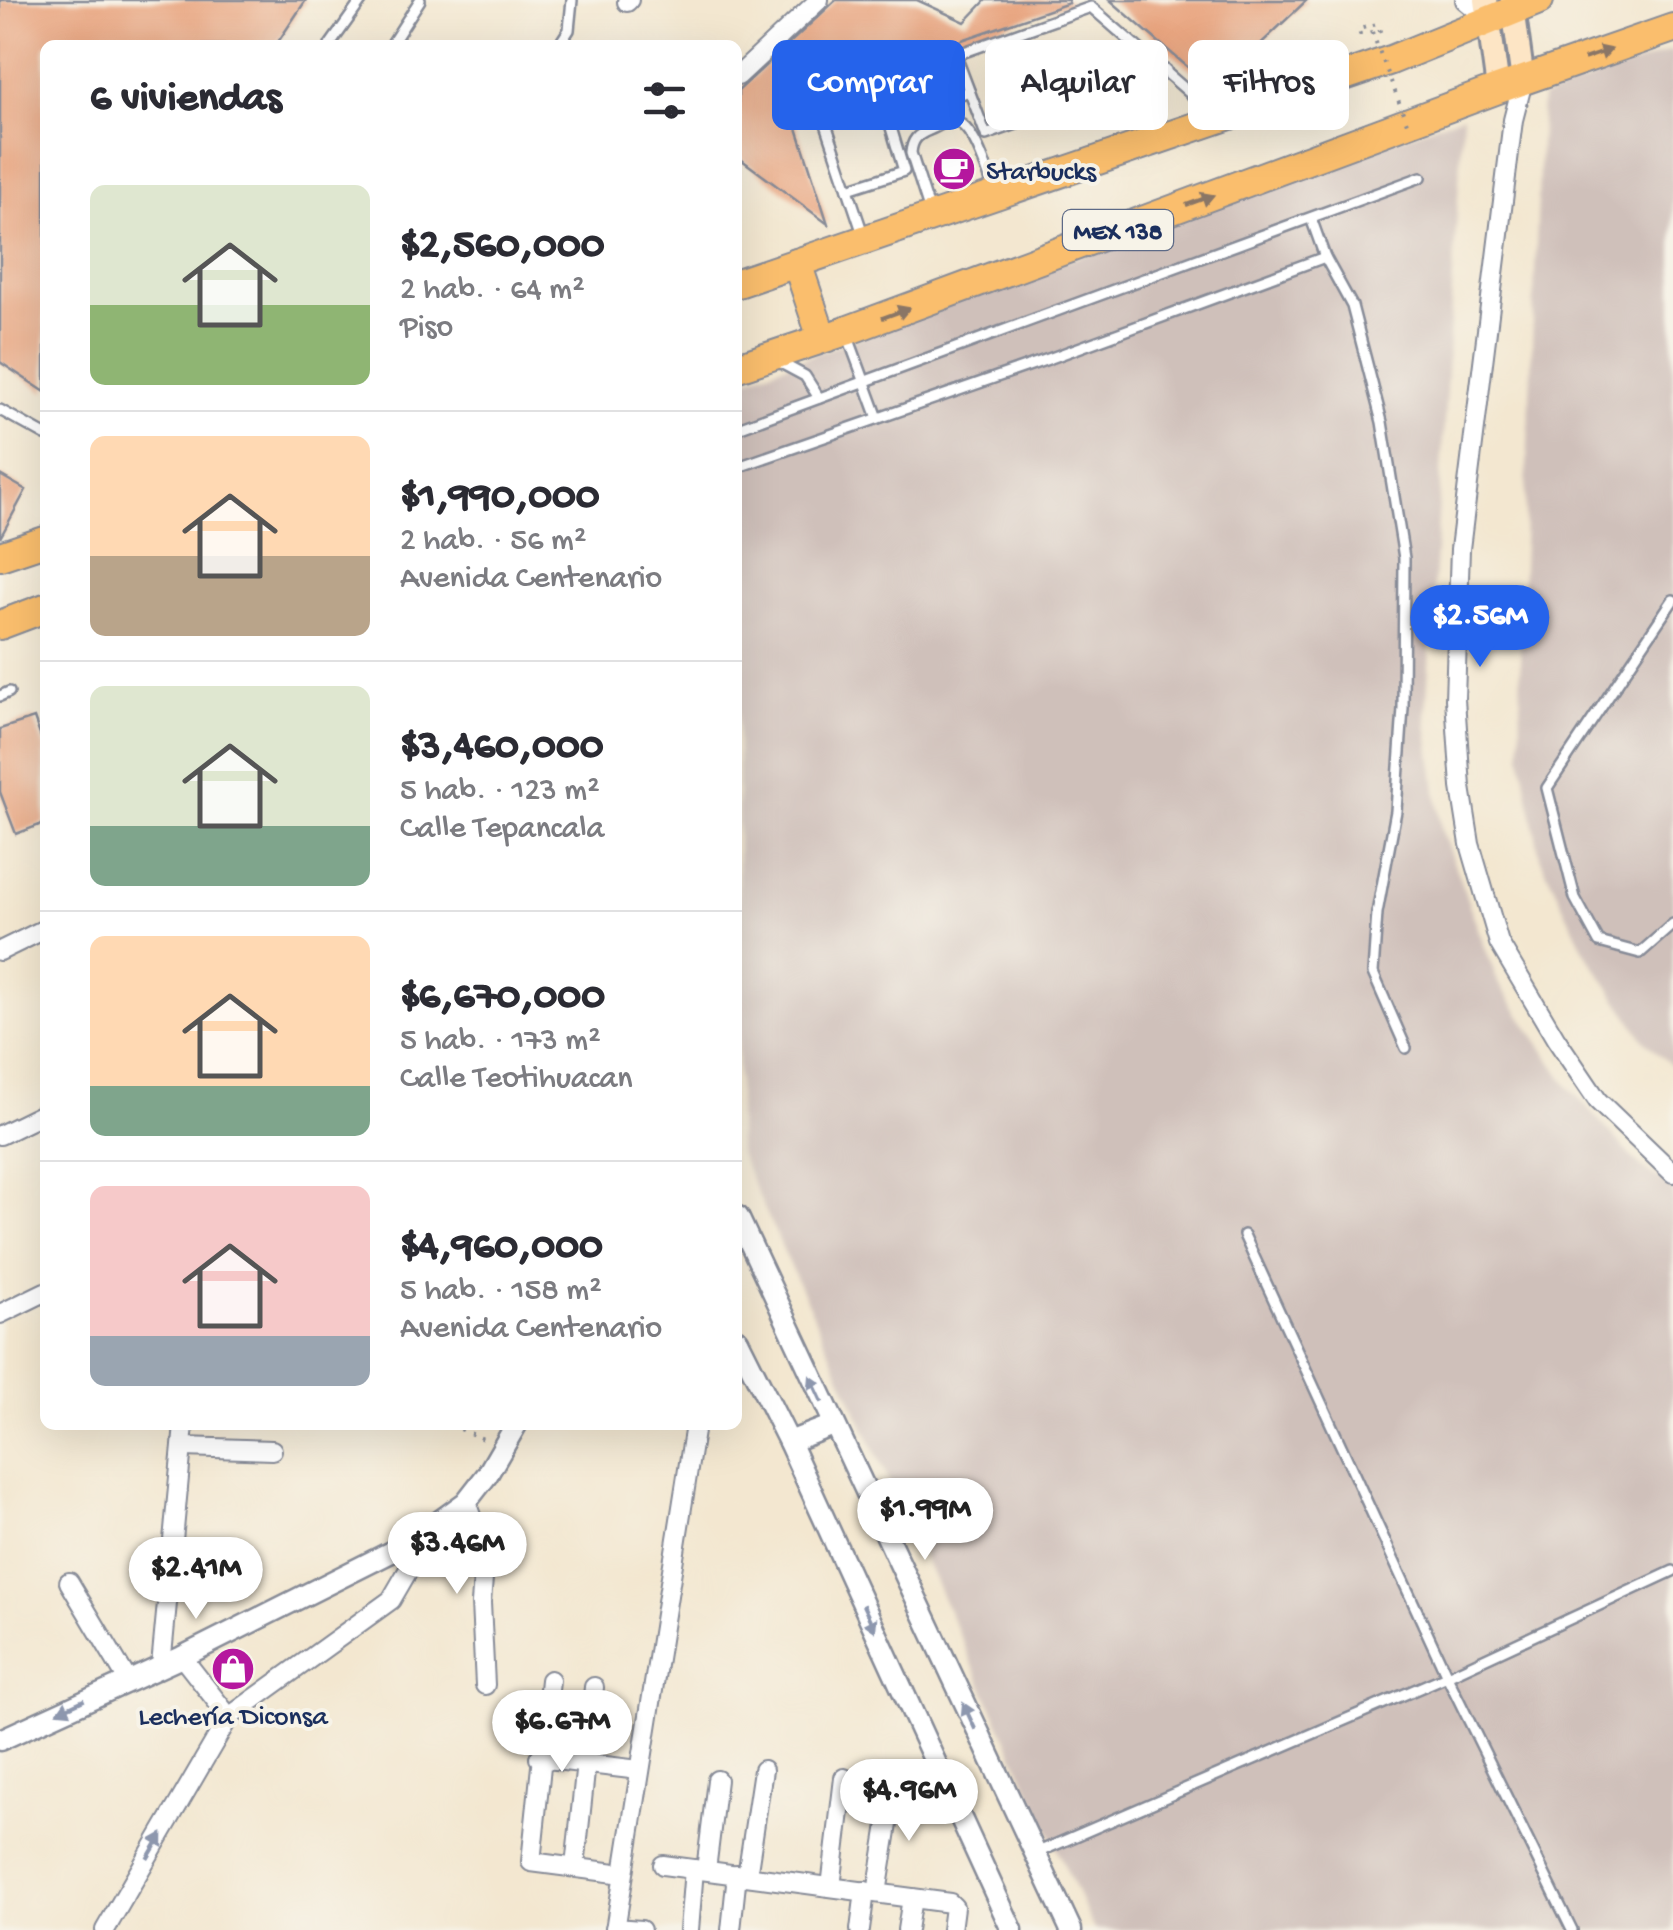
<!DOCTYPE html>
<html lang="es">
<meta charset="utf-8">
<style>
:root{--surface:#fff;--page:#f2f2f3;--text:#2b2b33;--muted:#7c7c81;--line:#e1e1e2;--accent:#2563eb}
body{margin:0;font-family:"Gochi Hand",sans-serif;background:var(--page);color:var(--text);height:100vh;display:flex;flex-direction:column;font-size:38px;white-space:nowrap}
*{box-sizing:border-box;margin:0}
p{font-size:32px;color:var(--muted)}
.icon{flex:none;width:55px;height:55px;fill:none;stroke:currentColor;stroke-width:2;stroke-linecap:round;stroke-linejoin:round}
.map{position:relative;flex:1;overflow:hidden}
.details{position:absolute;left:40px;top:40px;width:702px;height:1390px;display:flex;flex-direction:column;background:var(--surface);border-radius:15px;box-shadow:0 10px 40px #0002}
.details>*{flex:none}
.guide{position:absolute;left:772px;top:40px;width:750px;height:90px;display:flex;gap:20px}
.price{position:absolute;translate:-50% -85px;padding:0 22px;border-radius:35px;background:#fff;color:#222;font-size:32px;line-height:65px;filter:drop-shadow(0 2px 5px #0008)}
.price::after{content:'';position:absolute;left:50%;top:60px;width:30px;height:22px;margin-left:-15px;background:inherit;clip-path:polygon(0 0,100% 0,50% 100%)}
.price.active{background:var(--accent);color:#fff}
ul{padding:0;list-style:none}
li{display:flex;align-items:center;gap:30px;height:250px;padding:0 50px}
li+li{border-top:2px solid var(--line)}
li span{display:grid;place-items:center;flex:none;width:280px;height:200px;border-radius:15px;color:#555}
li>.icon{margin-inline-start:auto}
span .icon{width:120px;height:120px;fill:#fffc;stroke-width:1}
li b{font-size:42px}
h2{display:flex;justify-content:space-between;align-items:center;height:120px;padding:0 50px;font-size:42px}
.tag{padding:0 35px;border-radius:15px;background:var(--surface);box-shadow:0 10px 40px #0002;font-size:35px;line-height:90px}
.tag.active{background:var(--accent);color:#fff}
.map>svg:first-child{display:block}
.industrial{fill:#cfc0ba}
.building{fill:#e8a27c}
.lines{fill:none;stroke-linecap:round;stroke-linejoin:round}
.service-casing{stroke:#878b97;stroke-width:14}
.minor-casing{stroke:#878b97;stroke-width:22}
.tertiary-casing{stroke:#878b97;stroke-width:25}
.secondary-casing{stroke:#878b97;stroke-width:28}
.primary-casing{stroke:#878b97;stroke-width:32}
.path{stroke:#878b97;stroke-width:4;stroke-dasharray:2.5 8;stroke-linecap:butt}
.service{stroke:#fff;stroke-width:9}
.minor{stroke:#fff;stroke-width:18}
.tertiary{stroke:#fff;stroke-width:20}
.secondary{stroke:#fde5c5;stroke-width:22}
.primary{stroke:#fabe6d;stroke-width:28}
.path-bridge{stroke:#878b97;stroke-width:4;stroke-dasharray:2.5 8;stroke-linecap:butt}
.oneway{fill:#8a7666}
.oneway2{fill:#8d97ae}
.labels{text-anchor:middle;stroke-width:8;stroke-linejoin:round;paint-order:stroke}
.shield{fill:#f7f3e8;stroke:#5d6a87;stroke-width:2.5}
.shield-label{font-size:25px;font-weight:bold;fill:#1b2f5e}
.poi-label{font-size:28px;fill:#1b2f5e;stroke:#f7f3e8;text-anchor:start}
</style>
<div class="map">
<svg width="1673" height="1930" viewBox="0 0 1673 1930">
<rect width="100%" height="100%" fill="#f7f3e8"/>
<filter id="ink" filterUnits="userSpaceOnUse"><feTurbulence type="fractalNoise" baseFrequency=".01" numOctaves="2"/><feDisplacementMap in="SourceGraphic" scale="20" xChannelSelector="R" yChannelSelector="G"/><feConvolveMatrix kernelMatrix="1 2 1 2 8 2 1 2 1" color-interpolation-filters="sRGB"/></filter>
<filter id="wash" filterUnits="userSpaceOnUse"><feTurbulence type="fractalNoise" baseFrequency=".0048" numOctaves="4" result="noise"/><feDisplacementMap in="SourceGraphic" scale="40" xChannelSelector="R" yChannelSelector="G"/><feGaussianBlur stdDeviation="2.25" result="paint"/><feColorMatrix in="noise" values="0 0 0 0 0 0 0 0 0 0 0 0 0 0 0 0 0 1.4 0 .05"/><feComposite in="paint" operator="in"/></filter>
<g filter="url(#wash)">
<rect width="100%" height="100%" fill="#f3e7d0"/>
<g class="industrial">
<path d="M1673,50V1067L1645,1041L1584,950L1540,857L1521,756L1520,640L1542,98Z"/>
<path d="M1463,115L1426,714L1441,829L1498,982L1568,1086L1640,1166L1673,1189V1930H1094L738,1151V382Z"/>
</g>
<g id="blocks">
<g class="building">
<path d="M0,0H306L276,45H45V392L0,362Z"/>
<path d="M836,0H917L965,22L986,0H1068L1069,3L788,100L828,224L738,157V91Z"/>
<path d="M1110,0H1307L1213,89Z"/>
<path d="M0,475L26,490L0,538Z"/>
<path d="M34,718L45,749V823L16,834L0,792V729Z"/>
</g>
</g>
</g>
<g filter="url(#ink)">
<use href="#blocks" fill-opacity="0" stroke="#878b97" stroke-width="2.5"/>
<g class="lines">
<g class="service-casing">
<g id="service">
<path d="M330,45L362,0"/>
<path d="M391,45L420,0"/>
<path d="M559,45L569,30L572,0"/>
<path d="M956,56L986,135L1166,70"/>
<path d="M848,189L904,171L889,121L969,91"/>
<path d="M931,215L911,153C912,140 917,135 929,130C935,128 945,121 951,121C973,119 988,175 995,192"/>
<path d="M1311,218L1325,257L1352,306L1382,422L1404,558L1403,708L1396,811L1377,913L1373,973L1406,1048"/>
<path d="M864,237L821,109L826,101L1091,7L1215,115"/>
<path d="M847,334L878,418"/>
<path d="M777,361L805,376L819,398"/>
<path d="M0,410L45,435"/>
<path d="M738,428L1421,177"/>
<path d="M738,467L1051,358L1325,257"/>
<path d="M1673,600L1547,788L1575,898L1599,942L1640,953L1673,924"/>
<path d="M0,696L9,692"/>
<path d="M1244,1235L1447,1676L1572,1930"/>
<path d="M1036,1853L1447,1676L1673,1571"/>
</g>
</g>
<g class="minor-casing">
<g id="minor">
<path d="M1465,0L1488,19"/>
<path d="M627,2L629,0"/>
<path d="M738,76L819,0"/>
<path d="M1523,81L1513,120L1460,549L1455,699L1461,787L1470,844L1499,943L1556,1039L1598,1101L1673,1173"/>
<path d="M0,951L45,929"/>
<path d="M0,1135L45,1113"/>
<path d="M0,1314L45,1292"/>
<path d="M184,1447L272,1450"/>
<path d="M466,1502L485,1554L481,1603L485,1685"/>
<path d="M69,1582L127,1679"/>
<path d="M182,1657L229,1717"/>
<path d="M161,1666L184,1425"/>
<path d="M550,1680L531,1862L623,1874"/>
<path d="M539,1758L639,1770"/>
<path d="M663,1865L950,1903L954,1907L951,1930"/>
<path d="M575,1867L594,1687"/>
<path d="M706,1870L717,1780"/>
<path d="M747,1876L763,1770"/>
<path d="M831,1887L844,1778"/>
<path d="M877,1893L894,1787"/>
<path d="M615,1928L641,1930"/>
<path d="M105,1930L229,1717L391,1600L409,1569L411,1542"/>
<path d="M615,1930L695,1425"/>
<path d="M689,1930L694,1869"/>
<path d="M731,1930L737,1874"/>
<path d="M860,1930L865,1891"/>
<path d="M907,1930L912,1898"/>
</g>
</g>
<g class="tertiary-casing">
<g id="tertiary">
<path d="M738,1217L1071,1930"/>
<path d="M738,1340L789,1442L1012,1930"/>
<path d="M789,1442L833,1425"/>
<path d="M0,1740L182,1657L411,1542L466,1502L487,1475L516,1425"/>
</g>
</g>
<g class="secondary-casing">
<g id="secondary">
<path d="M1486,0L1498,89"/>
<path d="M1512,0L1523,81"/>
</g>
</g>
<g class="primary-casing">
<g id="primary">
<path d="M797,263L822,338"/>
<path d="M738,283L1391,60L1539,0"/>
<path d="M738,367L846,331L1498,89L1673,28"/>
<path d="M0,556L45,541"/>
<path d="M0,625L45,608"/>
</g>
</g>
<g class="path">
<path d="M1372,32L1360,34L1359,29L1377,24L1382,36"/>
<path d="M451,1425L483,1439"/>
</g>
<use href="#service" class="service"/>
<use href="#minor" class="minor"/>
<use href="#tertiary" class="tertiary"/>
<use href="#secondary" class="secondary"/>
<use href="#primary" class="primary"/>
<path class="path-bridge" d="M1372,32L1409,128"/>
</g>
<defs><path id="oneway-solid" d="M-6-.8H1V-3.2L6.5 0L1 3.2V.8H-6Z" transform="scale(2.5)"/></defs>
<g class="oneway">
<use href="#oneway-solid" transform="translate(1598 54) rotate(-19)"/>
<use href="#oneway-solid" transform="translate(1200 200) rotate(-20)"/>
<use href="#oneway-solid" transform="translate(896 313) rotate(-20)"/>
</g>
<g class="oneway2">
<use href="#oneway-solid" transform="translate(816 1389) rotate(-115)"/>
<use href="#oneway-solid" transform="translate(869 1618) rotate(65)"/>
<use href="#oneway-solid" transform="translate(71 1706) rotate(155)"/>
<use href="#oneway-solid" transform="translate(969 1716) rotate(-115)"/>
<use href="#oneway-solid" transform="translate(155 1846) rotate(-59)"/>
</g>
</g>
<defs>
<g id="cafe-disc" transform="scale(2.25)"><circle r="9.5" fill="#b5179e" stroke="#f7f3e8"/><path d="M-5.5-4.5H6V0H3Q3 3.5 0 3.5H-2.5Q-5.5 3.5-5.5 0ZM3-3.2v2h1.7v-2ZM-6 4.5H4V6H-6Z" fill="#fff"/></g>
<g id="shop-disc" transform="scale(2.25)"><circle r="9.5" fill="#b5179e" stroke="#f7f3e8"/><path d="M-5-2.5h2.3a2.7 3.5 0 0 1 5.4 0H5L5.5 6h-11ZM-1.5-2.5h3a1.5 2.3 0 0 0-3 0Z" fill="#fff"/></g>
</defs>
<g fill-rule="evenodd">
<use href="#cafe-disc" x="954" y="169"/>
<use href="#shop-disc" x="233" y="1669"/>
</g>
<g class="labels">
<rect class="shield" x="1063" y="210" width="110" height="40" rx="8"/>
<g class="shield-label">
<text x="1118" y="239">MEX 138</text>
</g>
<g class="poi-label">
<text x="986" y="179">Starbucks</text>
<text x="233" y="1724" text-anchor="middle">Lechería Diconsa</text>
</g>
</g>
</svg>
<b class="price active" style="left:1480px;top:670px">$2.56M</b>
<b class="price" style="left:925px;top:1563px">$1.99M</b>
<b class="price" style="left:457px;top:1597px">$3.46M</b>
<b class="price" style="left:196px;top:1622px">$2.41M</b>
<b class="price" style="left:562px;top:1775px">$6.67M</b>
<b class="price" style="left:909px;top:1844px">$4.96M</b>
<div class="guide">
<a class="tag active">Comprar</a>
<a class="tag">Alquilar</a>
<a class="tag">Filtros</a>
</div>
<section class="details">
<h2>6 viviendas<svg class="icon" aria-label="filters" viewBox="0 0 24 24"><path d="M4 7h16M4 17h16"/><circle cx="9" cy="7" r="2"/><circle cx="15" cy="17" r="2"/></svg></h2>
<ul>
<li><span style="background:linear-gradient(#dfe7d0 60%,#8fb573 0)"><svg class="icon" aria-label="home" viewBox="0 0 24 24"><path d="M3 11l9-7 9 7M6 9v11h12V9"/></svg></span><div><b>$2,560,000</b><p>2 hab. · 64 m²</p><p>Piso</p></div></li>
<li><span style="background:linear-gradient(#ffd9b3 60%,#b9a48a 0)"><svg class="icon" aria-label="home" viewBox="0 0 24 24"><path d="M3 11l9-7 9 7M6 9v11h12V9"/></svg></span><div><b>$1,990,000</b><p>2 hab. · 56 m²</p><p>Avenida Centenario</p></div></li>
<li><span style="background:linear-gradient(#dfe7d0 70%,#7fa58c 0)"><svg class="icon" aria-label="home" viewBox="0 0 24 24"><path d="M3 11l9-7 9 7M6 9v11h12V9"/></svg></span><div><b>$3,460,000</b><p>5 hab. · 123 m²</p><p>Calle Tepancala</p></div></li>
<li><span style="background:linear-gradient(#ffd9b3 75%,#7fa58c 0)"><svg class="icon" aria-label="home" viewBox="0 0 24 24"><path d="M3 11l9-7 9 7M6 9v11h12V9"/></svg></span><div><b>$6,670,000</b><p>5 hab. · 173 m²</p><p>Calle Teotihuacan</p></div></li>
<li><span style="background:linear-gradient(#f6c9c9 75%,#9aa5b1 0)"><svg class="icon" aria-label="home" viewBox="0 0 24 24"><path d="M3 11l9-7 9 7M6 9v11h12V9"/></svg></span><div><b>$4,960,000</b><p>5 hab. · 158 m²</p><p>Avenida Centenario</p></div></li>
</ul>
</section>
</div>
